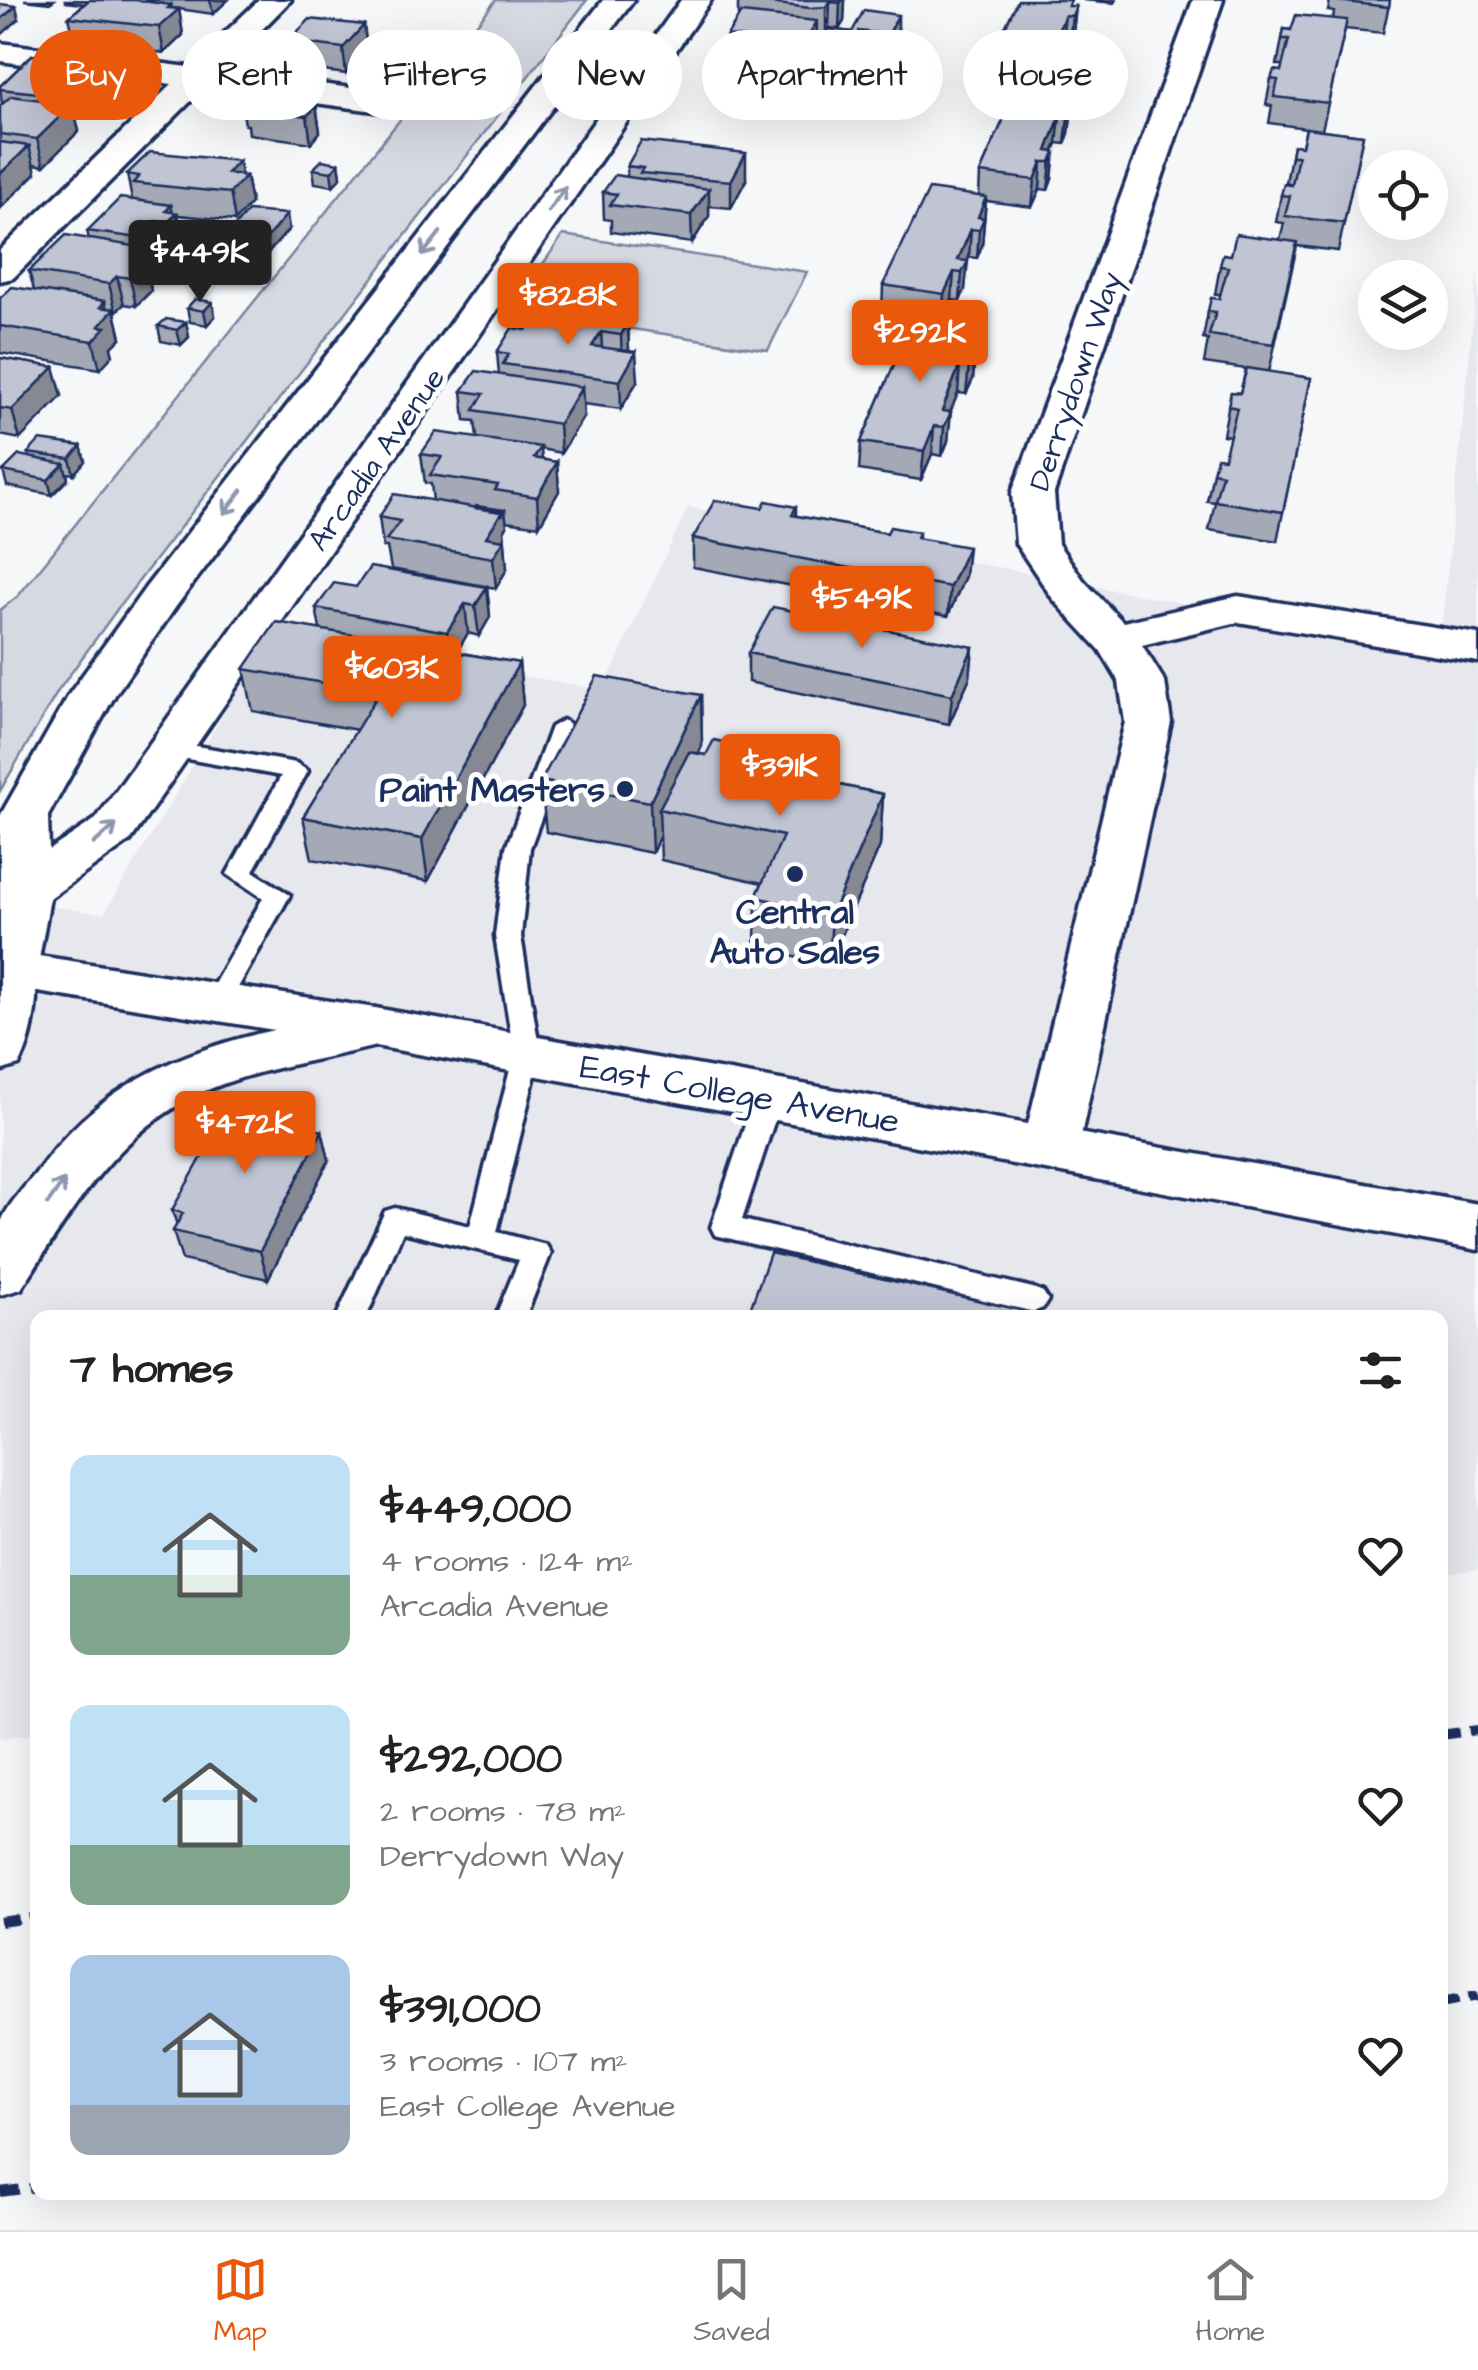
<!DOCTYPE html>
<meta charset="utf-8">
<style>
:root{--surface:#fff;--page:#f2f2f2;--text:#222;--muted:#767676;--line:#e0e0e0;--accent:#ea580c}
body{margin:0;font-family:"Architects Daughter",sans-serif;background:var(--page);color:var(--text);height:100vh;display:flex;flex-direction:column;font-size:38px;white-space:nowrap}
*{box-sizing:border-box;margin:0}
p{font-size:32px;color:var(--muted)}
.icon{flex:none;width:55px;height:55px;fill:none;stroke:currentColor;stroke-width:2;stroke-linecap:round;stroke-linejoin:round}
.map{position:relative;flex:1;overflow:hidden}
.panel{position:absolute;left:30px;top:1310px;width:1418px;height:890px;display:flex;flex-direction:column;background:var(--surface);border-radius:20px;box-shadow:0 10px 40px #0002}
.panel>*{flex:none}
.guide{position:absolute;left:30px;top:30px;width:1420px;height:90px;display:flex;gap:20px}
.fabs{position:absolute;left:1358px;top:150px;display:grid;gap:20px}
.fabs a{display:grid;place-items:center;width:90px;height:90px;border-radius:50%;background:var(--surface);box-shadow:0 10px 40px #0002;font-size:50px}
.price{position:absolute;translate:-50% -85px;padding:0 22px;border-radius:10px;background:var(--accent);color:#fff;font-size:32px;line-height:65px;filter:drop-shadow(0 2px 5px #0008)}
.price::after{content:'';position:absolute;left:50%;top:60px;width:30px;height:22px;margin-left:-15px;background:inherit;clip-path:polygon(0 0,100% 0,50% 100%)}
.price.current{background:#222;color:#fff}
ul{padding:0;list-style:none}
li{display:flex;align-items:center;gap:30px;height:250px;padding:0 40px}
li span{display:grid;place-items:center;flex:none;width:280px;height:200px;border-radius:20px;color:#555}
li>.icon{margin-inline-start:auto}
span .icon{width:120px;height:120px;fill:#fffc;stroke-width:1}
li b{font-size:42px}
h2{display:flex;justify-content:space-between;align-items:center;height:120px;padding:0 40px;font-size:42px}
.chip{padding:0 35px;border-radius:45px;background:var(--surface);box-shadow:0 10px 40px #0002;font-size:35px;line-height:90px}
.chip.current{background:var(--accent);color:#fff}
.tab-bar{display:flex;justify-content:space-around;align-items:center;height:140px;border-top:2px solid var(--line);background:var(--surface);font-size:28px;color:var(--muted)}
.tab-bar a{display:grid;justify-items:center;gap:5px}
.tab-bar .current{color:var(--accent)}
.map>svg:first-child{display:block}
.built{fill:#e6e8ee}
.green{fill:#d6d9e2;stroke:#7884a0;stroke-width:2.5}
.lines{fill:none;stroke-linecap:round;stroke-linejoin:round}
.service-casing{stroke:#1b2f5e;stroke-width:7}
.minor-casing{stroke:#1b2f5e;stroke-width:7}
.tertiary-casing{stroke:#1b2f5e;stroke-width:7}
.secondary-casing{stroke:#1b2f5e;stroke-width:7}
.primary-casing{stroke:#1b2f5e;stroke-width:7}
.service{fill:#fff;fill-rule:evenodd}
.minor{fill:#fff;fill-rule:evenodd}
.tertiary{fill:#fff;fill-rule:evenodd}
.secondary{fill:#fff;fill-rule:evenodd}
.primary{fill:#fff;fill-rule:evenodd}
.rail{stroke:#1b2f5e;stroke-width:10;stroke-dasharray:19 10;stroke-linecap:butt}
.wall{fill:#a5a9b5;stroke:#1b2f5e;stroke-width:2.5}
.shaded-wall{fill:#868994;stroke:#1b2f5e;stroke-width:2.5}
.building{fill:#c0c4d3;stroke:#1b2f5e;stroke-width:2.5}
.oneway{stroke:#8d97ae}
.poi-dot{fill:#1b2f5e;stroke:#fff;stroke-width:4}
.labels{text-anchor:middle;stroke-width:10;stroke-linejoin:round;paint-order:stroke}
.far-street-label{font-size:30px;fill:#1b2f5e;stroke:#fff}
.poi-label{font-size:35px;font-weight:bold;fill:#1b2f5e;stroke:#fff;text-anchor:end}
.street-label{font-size:35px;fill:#1b2f5e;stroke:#fff}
</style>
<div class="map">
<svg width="1478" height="2230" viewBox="0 0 1478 2230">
<rect width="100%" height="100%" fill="#f6f7f9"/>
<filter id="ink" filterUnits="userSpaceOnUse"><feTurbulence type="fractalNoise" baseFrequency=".01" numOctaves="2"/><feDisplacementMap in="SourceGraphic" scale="20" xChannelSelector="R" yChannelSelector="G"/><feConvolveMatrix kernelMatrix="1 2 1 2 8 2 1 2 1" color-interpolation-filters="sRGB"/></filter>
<g filter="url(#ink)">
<path class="built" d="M1478,269V1569L1440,1574V1318H38L37,1734L0,1738V899L104,914L273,631L603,690L688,507L1439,653Z"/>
<g class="green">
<path d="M496,0H587L118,608L58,691L0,791V610L18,596Z"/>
<path d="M563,235L807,272L768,350L511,310Z"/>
</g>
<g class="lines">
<g class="service-casing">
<g id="service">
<path d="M563,720L575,727L530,848L521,936L540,1054L497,1232L546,1245L551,1253L525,1318H495L519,1260L403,1232L366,1318H336L385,1211L395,1208L470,1226L514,1054L495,936L506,848L551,727Z"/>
<path d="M173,742L296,763L308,771L253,871L290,895L227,1007L218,1009L205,1000L263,898L227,874L281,776L165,755V745Z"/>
<path d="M768,1088L782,1098L742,1220L1033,1288L1043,1292L1048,1300L1043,1308L1033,1312L715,1235L711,1227L754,1098Z"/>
</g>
</g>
<g class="minor-casing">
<g id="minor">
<path d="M259,0H291L221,71L382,92L394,95L398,102L394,109L382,112L204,88L13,278L0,281V250L172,84L0,61V43L189,67Z"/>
<path d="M1193,0H1223L1054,493L1058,544L1084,581L1123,622L1238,596L1478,634V662L1238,622L1142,645L1165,682L1171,722L1078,1149L1070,1164L1050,1170L1030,1164L1022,1149L1125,722L1119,682L1100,650L1053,599L1016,544L1012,493Z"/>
</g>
</g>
<g class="tertiary-casing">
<path id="tertiary" d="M603,0H634L177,605L115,695L48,816L49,850L96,819L681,0H711L130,841L50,898L37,970L29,983L11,988L0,985V816L70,693L146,587Z"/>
</g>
<g class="secondary-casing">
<g id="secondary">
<path d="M11,952L29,957C44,982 33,1040 19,1065L0,1071V955Z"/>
<path d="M375,1008L394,1013L402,1027L394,1041C344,1056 293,1062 244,1077C127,1111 83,1194 21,1289L0,1295C0,1275 0,1246 0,1226C5,1207 27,1185 39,1169C124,1051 242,1037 375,1008Z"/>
</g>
</g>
<g class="primary-casing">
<path id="primary" d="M0,950L375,1008L1478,1204V1250L375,1046L0,986Z"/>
</g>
<use href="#service" class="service"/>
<use href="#minor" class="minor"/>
<use href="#tertiary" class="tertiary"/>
<use href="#secondary" class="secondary"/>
<use href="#primary" class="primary"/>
<g class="rail">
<path d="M1440,1735L1478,1730"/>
<path d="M0,1922L38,1917"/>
<path d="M1440,2003L1478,1996"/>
<path d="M0,2192L38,2187"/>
</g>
</g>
<g class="wall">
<path d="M24,0H54L50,3Z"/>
<path d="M65,0L145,1V0H228L213,14L172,8L179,9L183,35L164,53L75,43L69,17L84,4L66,2Z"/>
<path d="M738,0H845L844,21L839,29L829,28L828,29L852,32L898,29L878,67L840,62L841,54L823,51V38L826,33L816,34V47L803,70L728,62L727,36L738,18Z"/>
<path d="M1083,0H1116L1114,3Z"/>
<path d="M1330,0H1390L1383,33L1345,29L1322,130L1363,135L1338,251L1297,246L1269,372L1311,378L1277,541L1209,530L1215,502L1207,501L1213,472L1224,458L1230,436L1223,435L1231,392L1240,393L1246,369L1204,363L1208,340L1203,339L1208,311L1219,299L1221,294H1215L1220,266L1231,255L1280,239L1284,223L1276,222L1281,195L1292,185L1286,183L1293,145L1302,146L1306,128L1269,123L1272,106L1266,105L1271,79L1281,71L1283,65H1277L1284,29L1291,30L1333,19L1334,12L1328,11Z"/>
<path d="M1073,6H1076L1073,32L1069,41H1062V42L1059,64L1055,74H1048L1043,85L1072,88L1070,106L1072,107L1069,133L1065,144L1057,143L1054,151L1052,179L1048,190L1040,189L1032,207L986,201L982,245L977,258L969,257L967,261L965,289L960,301L952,300L942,322L974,326L972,350L975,351L973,379L966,394L958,393L950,412L948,441L942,456L932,454L921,480L859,470L861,442L914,318L882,314L883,285L979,196L980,173L1018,87L989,83L991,57Z"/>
<path d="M364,25L367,51L346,74L292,67L288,41Z"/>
<path d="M32,55L117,90L100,108L90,107L76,120L79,131L44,166L34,164L36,173L0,208V106L2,105L0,86Z"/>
<path d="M412,57L441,59L430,73L414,71Z"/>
<path d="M313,86L320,132L311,143L249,134L248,125H245L241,98L266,88Z"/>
<path d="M339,163L341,177L333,186L315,183L313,169Z"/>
<path d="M627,166L746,180L731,208L709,206V216L692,243L611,232V220L604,219L603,192L627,177Z"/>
<path d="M127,174L246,176L251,203L235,221L178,215L183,240L173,250L161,248L149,261L152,276L149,280L151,291L136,306L124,304L115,312L121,338L111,348L113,355L100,369L0,353V298L34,290L29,271L89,239L87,231L132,200Z"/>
<path d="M289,229L267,254L230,249L228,234Z"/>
<path d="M195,299L215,316L207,325L190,322L187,308Z"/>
<path d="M186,322L189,337L181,345L161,341L158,326Z"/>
<path d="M562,323H628L629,351L638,380L621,409L583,404L584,416L561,453L541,449L542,460L557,462L559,491L539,526L506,521L507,526L504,531L507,569L496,588L391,569L387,547H383L379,517L433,501L431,484L425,483L421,454L477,438L475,421L465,420L462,391L499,375L497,352L526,330Z"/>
<path d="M0,358L54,367L62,396L20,439L0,435Z"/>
<path d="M81,446L85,461L74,474L67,473L68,479L52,495L7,486L3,471L30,457L28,453Z"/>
<path d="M796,507V516L887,533L919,532V538L965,576L948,616L693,567V538L762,508Z"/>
<path d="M356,587H487L490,617L479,636L468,633L456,652L519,663L523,705L428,881L312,859L303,817L357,730L253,711L244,669L320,629L316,608Z"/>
<path d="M973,647L970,677L949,724L748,682V653Z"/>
<path d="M701,695L702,746L698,754L706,755H783V773L883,794L880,846L829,965L755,948L756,897L762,883L661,860L660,835L652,853L546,832L541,781Z"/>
<path d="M322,1131L329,1160L268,1279L182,1260L173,1231L177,1225L172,1210Z"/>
</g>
<g class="shaded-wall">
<path d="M210,0H228L213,14Z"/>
<path d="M842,0H845L844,21L839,29L840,3Z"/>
<path d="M830,2L829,28L826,33V7Z"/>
<path d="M171,5L173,14L179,9L183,35L164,53L159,27Z"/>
<path d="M16,6L19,19L1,35L0,20Z"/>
<path d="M1076,6L1073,32L1069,41L1072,16Z"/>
<path d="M898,15V29L888,48L889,34Z"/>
<path d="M1065,15L1059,64L1055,74L1058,48L1055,38Z"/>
<path d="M817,21L816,47L803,70L804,44Z"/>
<path d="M364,25L367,51L346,74L343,48Z"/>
<path d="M888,37L887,51L878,67L879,54Z"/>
<path d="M440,46L441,59L430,73L429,59Z"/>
<path d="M1050,47L1048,74L1041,90L1044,63Z"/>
<path d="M112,64L117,90L100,108L94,81Z"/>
<path d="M84,80L90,107L76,120L79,131L44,166L37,139L70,106L68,96Z"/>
<path d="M313,86L320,132L311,143L307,116L297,103Z"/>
<path d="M1072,107L1069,133L1065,144L1068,117Z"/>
<path d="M1060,116L1057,143L1050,162L1047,151Z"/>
<path d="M29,146L36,173L1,208L0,174Z"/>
<path d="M1055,152L1052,179L1048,190L1051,162Z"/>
<path d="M746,153V180L731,208V181Z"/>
<path d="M239,161L242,180L246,176L251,203L235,221L227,173Z"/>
<path d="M1042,162L1040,189L1032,207L1035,180Z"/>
<path d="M339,163L341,177L333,186L331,172Z"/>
<path d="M709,189V216L692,243L691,215Z"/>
<path d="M986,197L982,245L977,258L979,230L978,217Z"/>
<path d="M171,205L174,216L177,213L183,240L173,250L166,211Z"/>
<path d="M287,214L289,229L267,254L265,240Z"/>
<path d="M155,221L161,248L149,261L152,276L149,280L151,291L136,306L130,278L134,261L142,253L139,238Z"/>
<path d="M971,229L969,257L962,273L958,260Z"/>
<path d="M968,261L965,289L960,301L962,273Z"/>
<path d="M954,272L952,300L942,322L944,294Z"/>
<path d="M117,276L124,304L116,312L109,284Z"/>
<path d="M105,301L108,315L114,309L121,338L111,348L113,355L100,369L93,341L100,307Z"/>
<path d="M212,302L215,316L207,325L204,311Z"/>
<path d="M186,322L189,337L181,345L177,330Z"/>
<path d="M628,323L629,351L622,363L621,335Z"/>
<path d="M974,326L972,355L965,349Z"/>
<path d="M601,332L603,360L592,346Z"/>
<path d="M975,351L973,379L966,394L969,365Z"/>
<path d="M636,352L638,380L621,409L620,381Z"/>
<path d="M960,364L958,393L945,425L951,412L948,441L942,456L944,427L942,411Z"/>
<path d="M54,367L62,396L20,439L12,410Z"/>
<path d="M582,387L584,416L561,453L559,424Z"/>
<path d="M934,426L932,454L921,480L924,451Z"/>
<path d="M81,446L85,461L74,474L70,459Z"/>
<path d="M557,462L559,491L539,526L537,497Z"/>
<path d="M64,464L68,479L52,495L48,480Z"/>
<path d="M505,510L507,526L504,531L507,569L496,588L493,558L486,537L502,512Z"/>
<path d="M968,547L965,576L948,616L950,587Z"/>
<path d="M487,587L490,617L479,636L475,606Z"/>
<path d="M465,604L468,633L451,662L447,632Z"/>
<path d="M973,647L970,677L949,724L952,695Z"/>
<path d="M519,663L523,705L428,881L422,839Z"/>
<path d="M701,695L702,746L671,812L659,809L660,835L652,853L650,802Z"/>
<path d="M783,755L782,806L775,772Z"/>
<path d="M883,794L880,846L829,965L832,914Z"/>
<path d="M285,1107L292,1136L278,1122Z"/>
<path d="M322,1131L329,1160L268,1279L260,1251Z"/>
</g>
<g class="building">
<path d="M89,0H136L171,5L168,8L179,9L159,27L69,17Z"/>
<path d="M745,0H842L840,3L830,2L826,7L810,8Z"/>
<path d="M1018,0H1071L1068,6H1076L1072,16L1065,15L1055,38H1062L1058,48L1050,47L1044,63L991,57Z"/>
<path d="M1336,0H1390L1389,7L1336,1Z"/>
<path d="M0,4L16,6L0,20Z"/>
<path d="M864,10L898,15L889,34L857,31L888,37L879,54L841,49L846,41L823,38L828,29L852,32Z"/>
<path d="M741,13L817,21L804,44L727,36Z"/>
<path d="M1296,15L1347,20L1328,103L1274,97L1278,80L1271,79L1274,70L1281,71L1289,39H1282L1284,29L1291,30Z"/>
<path d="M310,19L364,25L343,48L288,41Z"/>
<path d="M423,44L440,46L429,59L412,57Z"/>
<path d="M32,55L112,64L94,81L84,80L68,96L0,89V86Z"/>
<path d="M272,81L313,86L297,103L317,106L307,116L244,107L252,100L241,98L253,86L266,88Z"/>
<path d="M1020,82L1072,88L1065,106L1072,107L1068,117L1060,116L1047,151L1055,152L1051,162H1042L1035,180L980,173Z"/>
<path d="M11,96L73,104L37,139L0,134V106Z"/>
<path d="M1306,128L1363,135L1344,223L1285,216L1290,196L1281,195L1284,184L1292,185L1298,156H1291L1293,145L1302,146Z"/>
<path d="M641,141L746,153L731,181L640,173L643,168L627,166Z"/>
<path d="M0,142L29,146L0,174Z"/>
<path d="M150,152L239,161L227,173L246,176L230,193L133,183L139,176L127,174Z"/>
<path d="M322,160L339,163L331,172L313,169Z"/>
<path d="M615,175L709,189L691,215L610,205L617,194L603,192Z"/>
<path d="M929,189L986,197L978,217L984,218L979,230L971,229L958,260L968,261L962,273L954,272L944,294L883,285Z"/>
<path d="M120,198L171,205L166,211L177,213L167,223L155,221L139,238L87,231Z"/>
<path d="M248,211L287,214L265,240L228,234Z"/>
<path d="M1236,234L1297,242L1274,344L1209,335L1216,312L1208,311L1211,298L1219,299L1228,267L1220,266L1223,254L1231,255Z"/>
<path d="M66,235L146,248L134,261L145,263L130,278L117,276L109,284L29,271Z"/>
<path d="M12,287L105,301L100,307L114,309L99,326L106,327L93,341L0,326V298Z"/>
<path d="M195,299L212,302L204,311L187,308Z"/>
<path d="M568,314L628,323L621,335L601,332L592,346L636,352L620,381L503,364L509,354L497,352L512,328L526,330L533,319L562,323Z"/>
<path d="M914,318L974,326L965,349L975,351L969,365L960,364L942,411L951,412L944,427L934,426L924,451L861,442Z"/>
<path d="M166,319L186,322L177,330L158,326Z"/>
<path d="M0,358L54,367L12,410L0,408Z"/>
<path d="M1247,368L1311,378L1283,512L1215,501L1222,474L1213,472L1217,457L1224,458L1237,408L1228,406L1231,392L1240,393Z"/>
<path d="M476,371L582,387L559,424L474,410L484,394L462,391Z"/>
<path d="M436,432L541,447L534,458L557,462L537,497L495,490L498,485L430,475L442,457L421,454Z"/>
<path d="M40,440L81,446L70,459L28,453Z"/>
<path d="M19,455L64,464L48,480L3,471Z"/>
<path d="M394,494L502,512L486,537L504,540L493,558L386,540L400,521L379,517Z"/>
<path d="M715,500L762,508L766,501L796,507L792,515L887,533L890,527L907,530L919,532L917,538L968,547L950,587L693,538Z"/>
<path d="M476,506L505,510L502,516V512L475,508Z"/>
<path d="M370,567L487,587L475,606L465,604L447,632L316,608L334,583L356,587Z"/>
<path d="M773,607L973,647L952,695L748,653Z"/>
<path d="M276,622L519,663L422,839L303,817L379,693L244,669Z"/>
<path d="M597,676L701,695L650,802L541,781Z"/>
<path d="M714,740L783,755L775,772L883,794L832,914L756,897L783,836L659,809L689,752L706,755Z"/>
<path d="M236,1097L285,1107L278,1122L322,1131L260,1251L173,1231L183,1213L172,1210Z"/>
<path d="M770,1253L1055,1318H747Z"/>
</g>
<defs><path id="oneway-shaft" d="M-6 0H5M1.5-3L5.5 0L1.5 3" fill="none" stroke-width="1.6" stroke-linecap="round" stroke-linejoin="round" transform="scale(2.5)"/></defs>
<g class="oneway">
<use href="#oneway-shaft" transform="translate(557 199) rotate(-55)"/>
<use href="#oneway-shaft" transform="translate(431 244) rotate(128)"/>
<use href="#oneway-shaft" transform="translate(233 502) rotate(128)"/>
<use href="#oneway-shaft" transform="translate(105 834) rotate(-40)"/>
<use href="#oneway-shaft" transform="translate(56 1192) rotate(-55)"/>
</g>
</g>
<g class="poi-dot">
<circle cx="625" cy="789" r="10"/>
<circle cx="795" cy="874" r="10"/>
</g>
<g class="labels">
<g class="far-street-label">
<text transform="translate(1075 381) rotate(-71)" y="10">Derrydown Way</text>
<text transform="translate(376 459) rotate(-55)" y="10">Arcadia Avenue</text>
</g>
<g class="poi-label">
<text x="605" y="801">Paint Masters</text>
<text x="795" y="923" text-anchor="middle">Central<tspan x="795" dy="40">Auto Sales</tspan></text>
</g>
<g class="street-label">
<text transform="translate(740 1093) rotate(10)" y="12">East College Avenue</text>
</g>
</g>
</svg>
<div class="fabs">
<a><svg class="icon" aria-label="locate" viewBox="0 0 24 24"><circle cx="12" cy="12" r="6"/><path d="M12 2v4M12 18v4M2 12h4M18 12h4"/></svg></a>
<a><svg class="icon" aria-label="layers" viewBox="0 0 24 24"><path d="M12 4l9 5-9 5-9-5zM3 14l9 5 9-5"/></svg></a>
</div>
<b class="price current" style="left:200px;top:305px">$449K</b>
<b class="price" style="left:568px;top:348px">$828K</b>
<b class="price" style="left:920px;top:385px">$292K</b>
<b class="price" style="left:862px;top:651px">$549K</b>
<b class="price" style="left:392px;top:721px">$603K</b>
<b class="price" style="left:780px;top:819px">$391K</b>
<b class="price" style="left:245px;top:1176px">$472K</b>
<div class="guide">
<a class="chip current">Buy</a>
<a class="chip">Rent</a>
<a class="chip">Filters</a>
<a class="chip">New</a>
<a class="chip">Apartment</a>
<a class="chip">House</a>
</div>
<section class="panel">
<h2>7 homes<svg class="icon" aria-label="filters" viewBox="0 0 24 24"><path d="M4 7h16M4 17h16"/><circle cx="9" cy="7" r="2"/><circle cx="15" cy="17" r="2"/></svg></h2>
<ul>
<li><span style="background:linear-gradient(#bfe0f5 60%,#7fa58c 0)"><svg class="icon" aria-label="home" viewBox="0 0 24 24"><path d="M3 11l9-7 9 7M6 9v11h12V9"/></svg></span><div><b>$449,000</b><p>4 rooms · 124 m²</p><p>Arcadia Avenue</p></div><svg class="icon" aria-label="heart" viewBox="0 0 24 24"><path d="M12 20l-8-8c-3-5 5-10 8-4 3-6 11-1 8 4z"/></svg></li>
<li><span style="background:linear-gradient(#bfe0f5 70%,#7fa58c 0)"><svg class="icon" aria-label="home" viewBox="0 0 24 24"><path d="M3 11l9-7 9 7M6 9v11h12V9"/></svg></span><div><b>$292,000</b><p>2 rooms · 78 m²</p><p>Derrydown Way</p></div><svg class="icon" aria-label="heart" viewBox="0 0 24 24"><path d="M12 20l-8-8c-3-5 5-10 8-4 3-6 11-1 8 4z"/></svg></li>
<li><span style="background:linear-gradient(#a9c7e8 75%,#9aa5b1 0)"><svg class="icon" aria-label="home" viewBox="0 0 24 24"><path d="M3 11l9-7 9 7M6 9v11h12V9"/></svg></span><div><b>$391,000</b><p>3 rooms · 107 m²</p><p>East College Avenue</p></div><svg class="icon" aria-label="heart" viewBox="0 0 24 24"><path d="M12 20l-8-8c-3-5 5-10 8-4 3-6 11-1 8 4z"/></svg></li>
</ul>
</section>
</div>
<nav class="tab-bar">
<a class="current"><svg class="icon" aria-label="map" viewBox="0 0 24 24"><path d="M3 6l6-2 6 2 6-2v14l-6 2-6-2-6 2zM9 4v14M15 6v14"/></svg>Map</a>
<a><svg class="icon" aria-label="saved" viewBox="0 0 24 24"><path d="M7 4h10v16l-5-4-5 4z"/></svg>Saved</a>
<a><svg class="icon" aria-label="home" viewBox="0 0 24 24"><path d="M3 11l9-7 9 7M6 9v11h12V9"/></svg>Home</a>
</nav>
